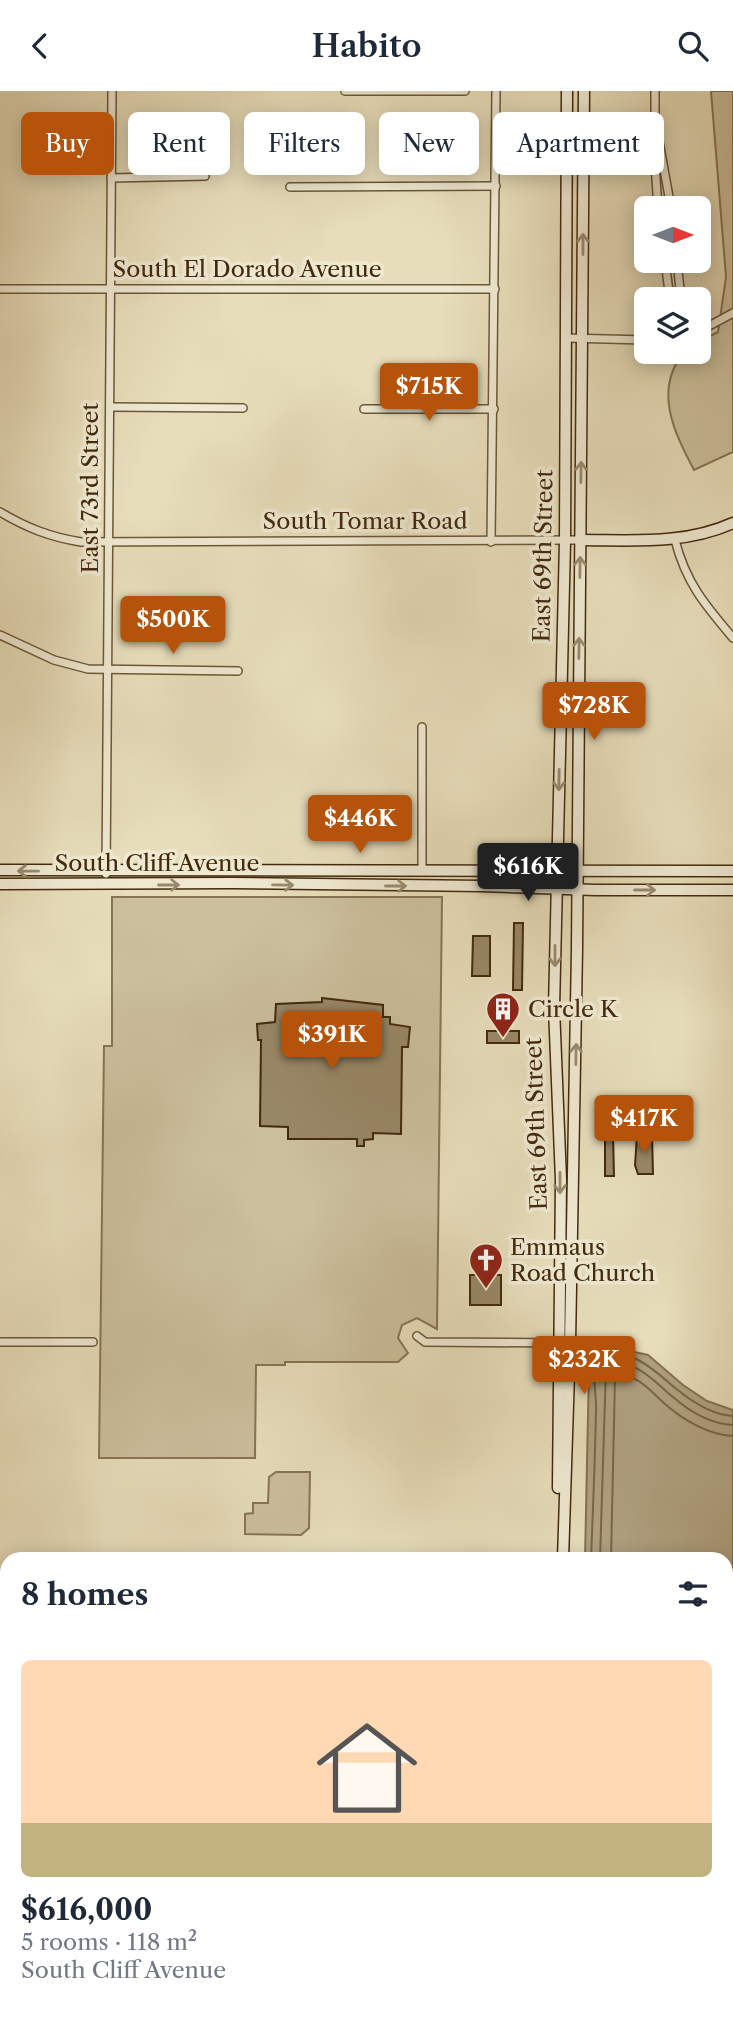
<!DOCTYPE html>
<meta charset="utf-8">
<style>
:root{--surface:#fff;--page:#f6f6f7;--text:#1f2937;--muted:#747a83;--line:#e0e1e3;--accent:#b45309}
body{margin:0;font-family:"Libre Caslon Text",serif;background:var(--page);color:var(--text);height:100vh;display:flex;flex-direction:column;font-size:26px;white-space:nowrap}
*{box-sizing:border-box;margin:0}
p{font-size:23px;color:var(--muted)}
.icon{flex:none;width:38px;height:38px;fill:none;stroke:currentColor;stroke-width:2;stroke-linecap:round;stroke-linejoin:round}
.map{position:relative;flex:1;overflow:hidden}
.drawer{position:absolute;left:0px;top:1461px;width:733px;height:471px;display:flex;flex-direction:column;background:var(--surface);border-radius:21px 21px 0 0;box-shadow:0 4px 18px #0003}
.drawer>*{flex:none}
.top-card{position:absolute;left:21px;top:21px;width:691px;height:63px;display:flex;gap:14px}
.needle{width:46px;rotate:90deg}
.fabs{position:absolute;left:634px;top:105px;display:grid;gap:14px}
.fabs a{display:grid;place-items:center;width:77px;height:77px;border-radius:10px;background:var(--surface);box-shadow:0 4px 18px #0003;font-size:35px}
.price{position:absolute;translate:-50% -60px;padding:0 16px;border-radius:7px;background:var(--accent);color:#fff;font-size:23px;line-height:46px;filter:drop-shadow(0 2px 4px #0008)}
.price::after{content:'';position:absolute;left:50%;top:42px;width:21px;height:16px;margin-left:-10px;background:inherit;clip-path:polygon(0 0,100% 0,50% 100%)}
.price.on{background:#222;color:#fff}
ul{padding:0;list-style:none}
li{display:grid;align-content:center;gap:14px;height:371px;padding:0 21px}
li+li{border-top:2px solid var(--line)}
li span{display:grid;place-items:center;height:217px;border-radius:10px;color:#555}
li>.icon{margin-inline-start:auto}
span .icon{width:126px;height:126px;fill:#fffc;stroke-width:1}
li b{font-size:30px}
h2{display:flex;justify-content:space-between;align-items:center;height:84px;padding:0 21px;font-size:30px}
.chip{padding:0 24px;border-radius:10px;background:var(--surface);box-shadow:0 4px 18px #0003;font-size:24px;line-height:63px}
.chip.on{background:var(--accent);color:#fff}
header{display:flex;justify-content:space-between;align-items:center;height:91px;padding:0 21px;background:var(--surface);font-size:32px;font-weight:600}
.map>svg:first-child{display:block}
.green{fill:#cbbf9c;stroke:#877454;stroke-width:2}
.water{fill:#afa07f;stroke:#847151;stroke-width:2}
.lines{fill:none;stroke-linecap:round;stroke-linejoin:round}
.shore{stroke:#796546;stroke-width:2}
.building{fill:#988766;stroke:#432a0c;stroke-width:2}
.street-casing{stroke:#6c5738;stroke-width:10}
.secondary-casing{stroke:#432a0c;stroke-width:13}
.street{stroke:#efe9d2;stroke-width:7}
.secondary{stroke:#efe9d2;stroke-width:10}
.rail{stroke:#432a0c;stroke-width:2.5;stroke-dasharray:12 12;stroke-linecap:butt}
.oneway{stroke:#998a6f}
.labels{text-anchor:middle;stroke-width:7;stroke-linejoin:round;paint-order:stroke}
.street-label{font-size:23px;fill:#432a0c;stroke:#efe9d2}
.poi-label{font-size:23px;fill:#432a0c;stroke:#efe9d2;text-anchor:start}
</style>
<header><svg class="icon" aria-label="back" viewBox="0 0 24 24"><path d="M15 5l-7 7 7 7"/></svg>Habito<svg class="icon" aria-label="search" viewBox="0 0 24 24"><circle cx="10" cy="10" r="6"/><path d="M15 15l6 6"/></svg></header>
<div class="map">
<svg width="733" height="1931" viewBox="0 0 733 1931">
<rect width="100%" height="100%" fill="#e7ddba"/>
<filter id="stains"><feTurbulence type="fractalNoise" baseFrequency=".00286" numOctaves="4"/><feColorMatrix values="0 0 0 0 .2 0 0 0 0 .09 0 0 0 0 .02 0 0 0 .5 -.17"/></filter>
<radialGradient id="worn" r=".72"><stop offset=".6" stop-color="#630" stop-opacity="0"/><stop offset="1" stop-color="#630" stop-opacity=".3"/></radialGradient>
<g class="green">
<path d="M711,0H733V361L694,379C674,341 653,299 684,261H698V251L718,241L726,186Z"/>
<path d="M112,806H442L437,1238L417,1227L402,1234L398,1247L408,1262L398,1271H285V1274H256L255,1367H99L104,955H112Z"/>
<path d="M276,1381H310L309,1437L301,1444L245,1443V1423L253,1422V1412H268L269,1386Z"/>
</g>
<path class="water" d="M621,1258L648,1264L683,1294L707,1310L733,1319V1563L726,1569V1468H585L589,1275L599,1261Z"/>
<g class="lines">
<g class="shore">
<path d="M591,1468C593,1419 595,1369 596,1320C597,1304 591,1286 598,1271C627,1247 659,1285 679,1300C694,1312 713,1324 733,1325"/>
<path d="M600,1468L606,1276C635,1265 653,1290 673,1306C689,1320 711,1333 733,1334"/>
<path d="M611,1468L615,1286C637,1281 650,1300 665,1313C683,1329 709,1344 733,1345"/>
</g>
</g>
<g class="building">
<path d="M514,832H523L522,899H513Z"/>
<path d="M473,845H490V885H472Z"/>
<path d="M322,907L383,914V926H390V933L410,936L408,956H402L401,1043L373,1042V1048L364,1049V1055H357V1048H288V1036L260,1035L261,949H258L257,933L275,931L276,913L322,911Z"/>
<rect x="487" y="940" width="32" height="12"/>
<path d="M605,1041H613L614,1085H605Z"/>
<path d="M637,1044H652L653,1083H638L635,1074Z"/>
<rect x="470" y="1184" width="31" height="30"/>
</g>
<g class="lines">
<g class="street-casing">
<g id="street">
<path d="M345,0H465"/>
<path d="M655,0V74L658,117"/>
<path d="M658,45L671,117"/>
<path d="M111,87L205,85"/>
<path d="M290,96L496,95"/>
<path d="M665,170L670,208"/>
<path d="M677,170L681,208"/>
<path d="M0,198H495"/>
<path d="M698,241L733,222"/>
<path d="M566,247L646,249"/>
<path d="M110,316L243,317"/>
<path d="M364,318H494"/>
<path d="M0,421C27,437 50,446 81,451L580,449"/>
<path d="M675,449C686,492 705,514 733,547"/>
<path d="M491,451L496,0"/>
<path d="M0,544L54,569L88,578L238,580"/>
<path d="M422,636V780"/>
<path d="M106,783L112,0"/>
<path d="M417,1245L425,1251L561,1252"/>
<path d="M0,1251H93"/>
<path d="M726,1796H733"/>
<path d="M468,1925V1931"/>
<path d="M165,1931V1925"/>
<path d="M263,1931V1925"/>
<path d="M357,1931V1925"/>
<path d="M646,1931L647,1925"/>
</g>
</g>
<g class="secondary-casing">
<g id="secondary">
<path d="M580,449C632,449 685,454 733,432"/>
<path d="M0,779L733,780"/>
<path d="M0,793L232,792L482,795L595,799H733"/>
<path d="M558,1397L561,1089L554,917L565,450L567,0"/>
<path d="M563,1468L570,1252L577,858L584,0"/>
<path d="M555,1931L556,1925"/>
</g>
</g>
<use href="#street" class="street"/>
<use href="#secondary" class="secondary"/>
<g class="rail">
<path d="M726,1732H733"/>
<path d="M0,1733H7"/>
</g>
</g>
<defs><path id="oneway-shaft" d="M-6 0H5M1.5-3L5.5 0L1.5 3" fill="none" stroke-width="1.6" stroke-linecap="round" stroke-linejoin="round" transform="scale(1.75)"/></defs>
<g class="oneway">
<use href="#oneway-shaft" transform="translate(583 153) rotate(-90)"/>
<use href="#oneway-shaft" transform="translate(581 381) rotate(-89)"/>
<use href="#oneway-shaft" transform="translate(580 476) rotate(-89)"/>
<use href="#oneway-shaft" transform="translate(579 557) rotate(-89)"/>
<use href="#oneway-shaft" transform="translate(559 689) rotate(91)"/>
<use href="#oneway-shaft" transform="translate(28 780) rotate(-179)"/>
<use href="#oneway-shaft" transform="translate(169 794)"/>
<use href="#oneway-shaft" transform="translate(283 794) rotate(1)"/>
<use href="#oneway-shaft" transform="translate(396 795)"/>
<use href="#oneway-shaft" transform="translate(645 799)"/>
<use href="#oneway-shaft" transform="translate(555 865) rotate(90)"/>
<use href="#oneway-shaft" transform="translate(576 963) rotate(-89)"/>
<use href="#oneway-shaft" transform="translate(560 1092) rotate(90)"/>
</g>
<defs>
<g id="building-pin" transform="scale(1.75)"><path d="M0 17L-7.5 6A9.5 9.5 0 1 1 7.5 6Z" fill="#8f2418" stroke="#efe9d2"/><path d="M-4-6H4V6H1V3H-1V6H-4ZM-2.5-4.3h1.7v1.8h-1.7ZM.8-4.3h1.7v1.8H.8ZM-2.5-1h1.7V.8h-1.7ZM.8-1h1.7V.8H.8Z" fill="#fff"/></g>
<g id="church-pin" transform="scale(1.75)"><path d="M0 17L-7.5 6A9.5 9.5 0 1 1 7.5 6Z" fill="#8f2418" stroke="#efe9d2"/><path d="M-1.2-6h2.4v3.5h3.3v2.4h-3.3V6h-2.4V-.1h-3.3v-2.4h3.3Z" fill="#fff"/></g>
</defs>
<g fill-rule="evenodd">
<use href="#building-pin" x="503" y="918"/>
<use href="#church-pin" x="486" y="1169"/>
</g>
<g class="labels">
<g class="street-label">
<text x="247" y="186">South El Dorado Avenue</text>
<text transform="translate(90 397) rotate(-90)" y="8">East 73rd Street</text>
<text x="365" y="438">South Tomar Road</text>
<text transform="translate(543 465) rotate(-89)" y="8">East 69th Street</text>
<text x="157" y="780">South Cliff Avenue</text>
<text transform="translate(536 1033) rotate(-92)" y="8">East 69th Street</text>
</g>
<g class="poi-label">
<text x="528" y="926">Circle K</text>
<text x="510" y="1164">Emmaus<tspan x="510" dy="26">Road Church</tspan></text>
</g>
</g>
<rect width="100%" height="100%" filter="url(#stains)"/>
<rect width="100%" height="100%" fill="url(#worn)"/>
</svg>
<div class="fabs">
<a><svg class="needle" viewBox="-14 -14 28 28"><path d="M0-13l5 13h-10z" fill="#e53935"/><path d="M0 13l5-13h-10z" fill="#747a83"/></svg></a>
<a><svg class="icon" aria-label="layers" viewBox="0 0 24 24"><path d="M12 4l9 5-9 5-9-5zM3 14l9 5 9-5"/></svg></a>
</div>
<b class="price" style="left:429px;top:332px">$715K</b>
<b class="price" style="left:173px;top:565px">$500K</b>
<b class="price" style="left:594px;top:651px">$728K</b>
<b class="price" style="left:360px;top:764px">$446K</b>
<b class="price on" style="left:528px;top:812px">$616K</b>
<b class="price" style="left:332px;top:980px">$391K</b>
<b class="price" style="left:644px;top:1064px">$417K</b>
<b class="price" style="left:584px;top:1305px">$232K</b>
<div class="top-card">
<a class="chip on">Buy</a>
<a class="chip">Rent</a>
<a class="chip">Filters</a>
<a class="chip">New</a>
<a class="chip">Apartment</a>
</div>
<section class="drawer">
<h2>8 homes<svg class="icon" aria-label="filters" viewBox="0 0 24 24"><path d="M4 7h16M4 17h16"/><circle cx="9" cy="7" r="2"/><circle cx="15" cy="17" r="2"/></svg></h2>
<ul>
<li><span style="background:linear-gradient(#ffd9b3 75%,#c2b280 0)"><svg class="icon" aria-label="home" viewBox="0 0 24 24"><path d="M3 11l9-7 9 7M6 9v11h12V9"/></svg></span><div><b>$616,000</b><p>5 rooms · 118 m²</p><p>South Cliff Avenue</p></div></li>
</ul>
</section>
</div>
